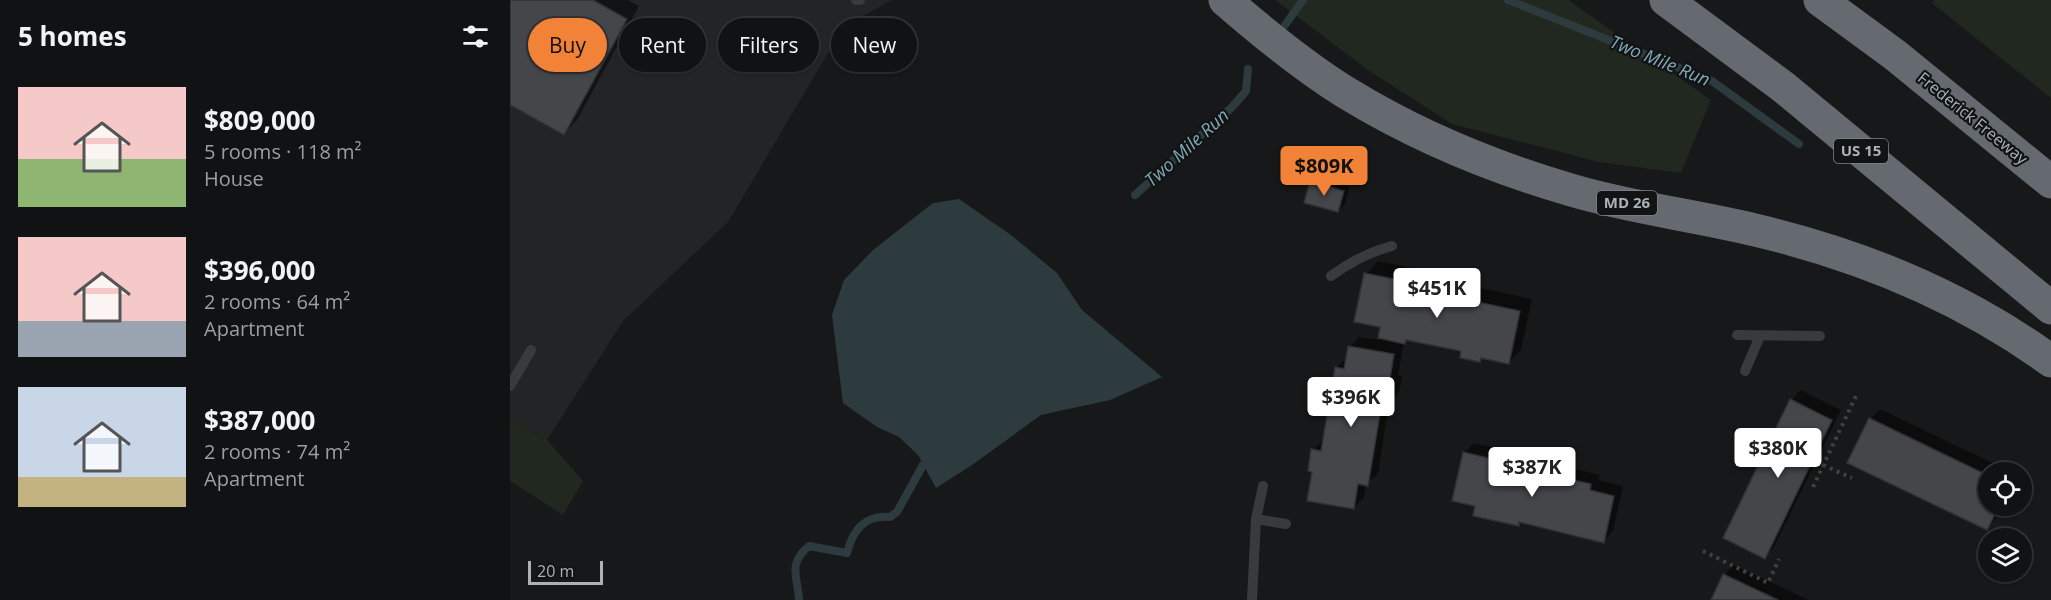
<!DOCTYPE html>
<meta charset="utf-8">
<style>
:root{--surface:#111213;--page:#1e2021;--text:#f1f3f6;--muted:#9c9ea0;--line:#303233;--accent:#f18238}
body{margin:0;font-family:"Open Sans",sans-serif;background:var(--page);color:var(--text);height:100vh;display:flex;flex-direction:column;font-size:22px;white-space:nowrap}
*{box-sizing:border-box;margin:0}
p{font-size:20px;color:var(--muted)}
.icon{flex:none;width:33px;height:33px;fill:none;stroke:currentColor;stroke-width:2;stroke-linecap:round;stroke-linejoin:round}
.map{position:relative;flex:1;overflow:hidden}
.sheet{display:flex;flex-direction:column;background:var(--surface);width:510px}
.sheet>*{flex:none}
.banner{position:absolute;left:18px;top:18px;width:570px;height:54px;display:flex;gap:12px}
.tools{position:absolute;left:1468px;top:462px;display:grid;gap:12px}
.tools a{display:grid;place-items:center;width:54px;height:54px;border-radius:50%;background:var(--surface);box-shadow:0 2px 4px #0004,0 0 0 2px var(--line);font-size:30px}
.scale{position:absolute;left:18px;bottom:15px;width:75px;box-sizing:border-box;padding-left:6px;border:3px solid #aab2b9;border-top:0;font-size:16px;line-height:21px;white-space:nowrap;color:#aab2b9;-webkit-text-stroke:4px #121315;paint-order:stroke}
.price{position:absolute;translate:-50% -51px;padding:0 14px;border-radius:6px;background:#fff;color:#222;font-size:20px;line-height:39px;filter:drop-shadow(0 2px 3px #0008)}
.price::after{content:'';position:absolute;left:50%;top:36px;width:18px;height:14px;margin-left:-9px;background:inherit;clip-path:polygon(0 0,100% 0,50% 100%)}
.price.current{background:var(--accent);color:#111}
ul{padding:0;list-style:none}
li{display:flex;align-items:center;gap:18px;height:150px;padding:0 18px}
li span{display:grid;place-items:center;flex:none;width:168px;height:120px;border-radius:0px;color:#555}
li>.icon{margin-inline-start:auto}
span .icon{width:72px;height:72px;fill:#fffc;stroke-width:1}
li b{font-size:26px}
h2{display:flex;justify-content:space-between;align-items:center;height:72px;padding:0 18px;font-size:26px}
.pill{padding:0 21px;border-radius:27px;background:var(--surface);box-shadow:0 2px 4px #0004,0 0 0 2px var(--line);font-size:21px;line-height:54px}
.pill.current{background:var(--accent);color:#111}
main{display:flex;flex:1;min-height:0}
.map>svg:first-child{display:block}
.built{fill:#232426}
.green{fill:#20281f}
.water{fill:#2d3b3e}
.shadow{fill:#0007}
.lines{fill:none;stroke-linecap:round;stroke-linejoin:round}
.stream{stroke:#2d3b3e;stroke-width:8}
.building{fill:#444649;stroke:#313235;stroke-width:1.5}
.path{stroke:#3e4245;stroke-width:4;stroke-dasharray:3 4.5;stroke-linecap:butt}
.service{stroke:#383b3e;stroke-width:10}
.motorway{stroke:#646a6f;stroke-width:33}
.labels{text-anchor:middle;stroke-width:4.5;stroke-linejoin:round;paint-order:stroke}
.shield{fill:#121315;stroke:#7c8288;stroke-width:1.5}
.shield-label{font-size:15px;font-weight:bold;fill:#aab2b9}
.street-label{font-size:16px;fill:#aab2b9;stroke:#121315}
.water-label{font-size:18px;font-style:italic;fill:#81a9b4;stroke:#121315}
</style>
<main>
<section class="sheet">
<h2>5 homes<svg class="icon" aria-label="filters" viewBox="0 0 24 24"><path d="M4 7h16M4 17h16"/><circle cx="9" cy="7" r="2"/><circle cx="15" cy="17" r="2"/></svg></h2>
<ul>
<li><span style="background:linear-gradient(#f6c9c9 60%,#8fb573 0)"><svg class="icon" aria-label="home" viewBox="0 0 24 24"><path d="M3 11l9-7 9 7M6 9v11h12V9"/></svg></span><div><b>$809,000</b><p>5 rooms · 118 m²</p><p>House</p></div></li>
<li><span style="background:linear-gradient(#f6c9c9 70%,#9aa5b1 0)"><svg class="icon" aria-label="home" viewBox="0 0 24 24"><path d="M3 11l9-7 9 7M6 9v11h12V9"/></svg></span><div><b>$396,000</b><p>2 rooms · 64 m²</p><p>Apartment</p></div></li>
<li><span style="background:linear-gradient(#c9d6e8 75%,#c2b280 0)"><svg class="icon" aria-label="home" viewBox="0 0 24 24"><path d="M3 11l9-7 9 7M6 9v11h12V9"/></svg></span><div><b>$387,000</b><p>2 rooms · 74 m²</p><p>Apartment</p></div></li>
</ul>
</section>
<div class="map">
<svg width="1541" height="600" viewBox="0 0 1541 600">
<rect width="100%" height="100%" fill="#171819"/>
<path class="built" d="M0,0H382L334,26L218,222L113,321L37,440L0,419Z"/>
<g class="green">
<path d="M765,0H1058L1201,100L1171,173L1089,162L942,124L858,70Z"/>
<path d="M1424,0H1541V98L1422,3Z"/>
<path d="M0,419L37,440L73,481L53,515L0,481Z"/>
</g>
<path class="water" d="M449,199L501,235L547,273L572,310L652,377L600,400L531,415L462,465L426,488L408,455L389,437L367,427L333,403L322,315L334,280L363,250L423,203Z"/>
<g class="shadow">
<path d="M0,0H118L129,6L67,120L54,133L0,103Z"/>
<path d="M808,175L840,185L835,204L828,211L802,182Z"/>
<path d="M868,261L915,271L914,276L1022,299L1011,350L999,362L974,357L970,361L953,350L898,339L894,342L888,375L892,376L889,392L879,402L868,474L856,484L854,497L844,507L803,470L802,450L814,440L826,368L836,358L840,347L849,337L869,340L871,326L856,274Z"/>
<path d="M1291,390L1331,410L1264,547L1255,557L1281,400Z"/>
<path d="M1370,409L1501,472H1479V506H1492L1486,518L1477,528L1360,419Z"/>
<path d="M964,443L1008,453L1007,456L1090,475L1088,480L1113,486L1103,531L1094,541L1011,521L1008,524L967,505L954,453Z"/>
<path d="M1224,565L1299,600H1202L1214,575Z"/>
</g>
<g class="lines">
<g class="stream">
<path d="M998,0L1202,81L1289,144"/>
<path d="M775,25L793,0"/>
<path d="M625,195L722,107L736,91L738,69"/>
<path d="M289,600C288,577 277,564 299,546L337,553C343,529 355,515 380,517L387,512L413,465"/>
</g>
</g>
<g class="building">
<path d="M0,0H83L117,19L54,135L0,105Z"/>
<path d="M800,181L834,191L828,212L794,203Z"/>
<path d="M854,273L904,283L902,288L1010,311L999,364L971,358L970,362L950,358L951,351L896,340L895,344L868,338L870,327L844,322Z"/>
<path d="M838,346L884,354L879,385H883L880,403L872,402L858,486L848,484L844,509L797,501L802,472L798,471L801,449L811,451L825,367L834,369Z"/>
<path d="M1280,399L1322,420L1255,559L1213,538Z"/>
<path d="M1359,418L1479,476V506H1489L1477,530L1337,463Z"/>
<path d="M953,452L999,463L998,465L1081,484L1080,490L1104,496L1094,543L1009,522V526L963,516L965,506L942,501Z"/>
<path d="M1213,574L1268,600H1201Z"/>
</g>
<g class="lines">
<g class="path">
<path d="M1313,465L1342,478"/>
<path d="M1303,487L1346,396"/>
<path d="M1193,551L1258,583L1269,559"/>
</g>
<g class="service">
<path d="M346,0H350"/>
<path d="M821,276C840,262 859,252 882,246"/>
<path d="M1227,335L1310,336"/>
<path d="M1235,371L1250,336"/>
<path d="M0,386L21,350"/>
<path d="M746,519L776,524"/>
<path d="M742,600L746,519L753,486"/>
</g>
<g class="motorway">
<path d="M715,0C753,33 792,65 835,92C905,135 982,167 1061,190C1121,208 1184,215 1245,230C1351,255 1453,297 1541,361"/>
<path d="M1156,0L1272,86L1541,308"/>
<path d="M1310,0L1385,55L1541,182"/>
</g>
</g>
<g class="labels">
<g class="shield">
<rect x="1324" y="139" width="54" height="24" rx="4.5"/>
<rect x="1087" y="191" width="60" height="24" rx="4.5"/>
</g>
<g class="shield-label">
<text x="1351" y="156">US 15</text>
<text x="1117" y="208">MD 26</text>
</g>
<g class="street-label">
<text transform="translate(1463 118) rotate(39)" y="6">Frederick Freeway</text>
</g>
<g class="water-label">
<text transform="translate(1150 61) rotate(22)" y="6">Two Mile Run</text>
<text transform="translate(677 148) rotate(-42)" y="6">Two Mile Run</text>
</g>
</g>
</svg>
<div class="tools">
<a><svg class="icon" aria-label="locate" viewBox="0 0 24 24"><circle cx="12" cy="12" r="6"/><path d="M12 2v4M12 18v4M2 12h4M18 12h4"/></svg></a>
<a><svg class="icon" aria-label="layers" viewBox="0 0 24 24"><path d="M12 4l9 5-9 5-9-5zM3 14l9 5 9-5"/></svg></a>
</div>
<div class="scale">20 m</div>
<b class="price current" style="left:814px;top:197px">$809K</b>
<b class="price" style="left:927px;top:319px">$451K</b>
<b class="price" style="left:841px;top:428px">$396K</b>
<b class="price" style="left:1268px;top:479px">$380K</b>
<b class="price" style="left:1022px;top:498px">$387K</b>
<div class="banner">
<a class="pill current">Buy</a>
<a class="pill">Rent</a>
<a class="pill">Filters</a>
<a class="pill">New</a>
</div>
</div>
</main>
